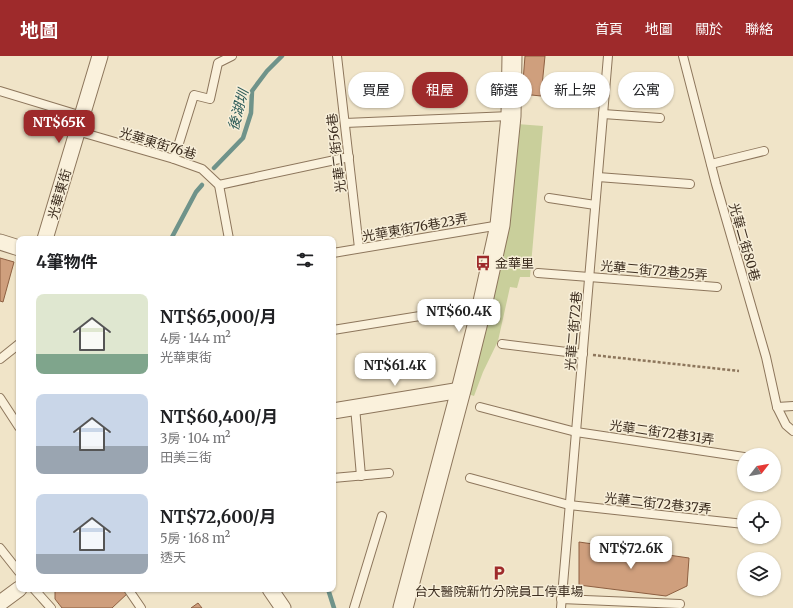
<!DOCTYPE html>
<html lang="zh-TW">
<meta charset="utf-8">
<style>
:root{--surface:#fff;--page:#f2f2f2;--text:#202124;--muted:#757577;--accent:#9e2a2b}
body{margin:0;font-family:Merriweather,"Noto Sans TC",serif;background:var(--page);color:var(--text);height:100vh;display:flex;flex-direction:column;font-size:15px;white-space:nowrap}
*{box-sizing:border-box;margin:0}
p{font-size:13px;color:var(--muted)}
.icon{flex:none;width:22px;height:22px;fill:none;stroke:currentColor;stroke-width:2;stroke-linecap:round;stroke-linejoin:round}
.map{position:relative;flex:1;overflow:hidden}
.details{position:absolute;left:16px;top:180px;width:320px;height:356px;display:flex;flex-direction:column;background:var(--surface);border-radius:8px;box-shadow:0 1px 3px #0004}
.details>*{flex:none}
.top-card{position:absolute;left:348px;top:16px;width:380px;height:36px;display:flex;gap:8px}
.needle{width:26px;rotate:59deg}
.tools{position:absolute;left:737px;top:392px;display:grid;gap:8px}
.tools a{display:grid;place-items:center;width:44px;height:44px;border-radius:50%;background:var(--surface);box-shadow:0 1px 3px #0004;font-size:20px}
.price{position:absolute;translate:-50% -34px;padding:0 9px;border-radius:8px;background:#fff;color:#222;font-size:13px;line-height:26px;filter:drop-shadow(0 1px 2px #0008)}
.price::after{content:'';position:absolute;left:50%;top:24px;width:12px;height:9px;margin-left:-6px;background:inherit;clip-path:polygon(0 0,100% 0,50% 100%)}
.price.selected{background:var(--accent);color:#fff}
ul{padding:0;list-style:none}
li{display:flex;align-items:center;gap:12px;height:100px;padding:0 20px}
li span{display:grid;place-items:center;flex:none;width:112px;height:80px;border-radius:8px;color:#555}
li>.icon{margin-inline-start:auto}
span .icon{width:48px;height:48px;fill:#fffc;stroke-width:1}
li b{font-size:17px}
h2{display:flex;justify-content:space-between;align-items:center;height:48px;padding:0 20px;font-size:17px}
.pill{padding:0 14px;border-radius:18px;background:var(--surface);box-shadow:0 1px 3px #0004;font-size:14px;line-height:36px}
.pill.selected{background:var(--accent);color:#fff}
header{display:flex;align-items:center;gap:24px;box-sizing:border-box;height:56px;padding:0 20px;background:var(--accent);color:#fff}
header strong{font-size:19px}
nav{display:flex;gap:22px;margin-inline-start:auto;font-size:14px}
.map>svg:first-child{display:block}
.green{fill:#c9cf9b}
.lines{fill:none;stroke-linecap:round;stroke-linejoin:round}
.stream{stroke:#6f938a;stroke-width:4.5}
.building{fill:#cf9f7d;stroke:#8d5f41}
.service-casing{stroke:#8d765c;stroke-width:10}
.minor-casing{stroke:#8d765c;stroke-width:17}
.tertiary-casing{stroke:#8d765c;stroke-width:21}
.path{stroke:#8d765c;stroke-width:2.5;stroke-dasharray:3 2;stroke-linecap:butt}
.service{stroke:#faf1dc;stroke-width:8}
.minor{stroke:#faf1dc;stroke-width:15}
.tertiary{stroke:#faf1dc;stroke-width:19}
.labels{text-anchor:middle;stroke-width:3;stroke-linejoin:round;paint-order:stroke}
.street-label{font-size:13px;fill:#3d2e20;stroke:#f7eed8}
.poi-label{font-size:13px;fill:#3d2e20;stroke:#f7eed8;text-anchor:start}
.water-label{font-size:14px;font-style:italic;fill:#2f5d5a;stroke:#f7eed8}
</style>
<header>
<strong>地圖</strong>
<nav><a>首頁</a><a>地圖</a><a>關於</a><a>聯絡</a></nav>
</header>
<div class="map">
<svg width="793" height="552" viewBox="0 0 793 552">
<rect width="100%" height="100%" fill="#f0e4c8"/>
<path class="green" d="M517,68L543,70L530,221H520L517,232L510,231L498,285L483,316L474,340L465,337Z"/>
<g class="lines">
<g class="stream">
<path d="M214,112L243,82L251,57L252,35L267,15L282,0"/>
<path d="M171,183L196,136L202,129"/>
<path d="M328,533L334,552"/>
</g>
</g>
<g class="building">
<path d="M525,0H545L541,40L522,38Z"/>
<path d="M0,202L14,206L3,246L0,245Z"/>
<path d="M579,486L689,502L687,530L666,540L579,529Z"/>
<path d="M55,533H126L129,536L112,552H62L55,543Z"/>
<path d="M198,547L202,552H191Z"/>
</g>
<g class="lines">
<g class="service-casing">
<g id="service">
<path d="M337,0L359,192"/>
<path d="M683,0L716,128L766,301L777,351L786,369L793,375"/>
<path d="M0,35L82,60"/>
<path d="M603,58L660,62"/>
<path d="M345,67L511,60"/>
<path d="M77,75L174,103L202,113L219,129L229,183"/>
<path d="M174,103L194,39L210,43L218,7L232,0"/>
<path d="M711,108L764,95"/>
<path d="M598,121L690,128"/>
<path d="M219,129L349,101"/>
<path d="M549,142L595,149"/>
<path d="M333,197L500,169"/>
<path d="M538,217L717,231"/>
<path d="M333,274L482,250"/>
<path d="M502,288L583,298"/>
<path d="M0,303L19,288"/>
<path d="M0,342L19,371"/>
<path d="M355,351L361,420"/>
<path d="M480,351L576,376L744,401"/>
<path d="M777,351L793,350"/>
<path d="M333,422L389,417"/>
<path d="M470,422L569,449L744,468"/>
<path d="M0,492L19,516"/>
<path d="M34,533L51,552"/>
<path d="M128,533L141,552"/>
<path d="M561,543L680,548"/>
<path d="M354,552L382,460"/>
<path d="M561,552L608,0"/>
</g>
</g>
<g class="minor-casing">
<g id="minor">
<path d="M45,183L100,0"/>
<path d="M0,186L19,192"/>
<path d="M333,355L461,334"/>
<path d="M270,533L283,552"/>
<path d="M0,547L19,533"/>
</g>
</g>
<g class="tertiary-casing">
<path id="tertiary" d="M403,552L461,334L482,250L500,169L511,60L512,0"/>
</g>
<path class="path" d="M593,299L739,315"/>
<use href="#service" class="service"/>
<use href="#minor" class="minor"/>
<use href="#tertiary" class="tertiary"/>
</g>
<defs>
<g id="bus-bare" transform="scale(1.2)"><path d="M-5-6H5V4H4V6H2V4H-2V6H-4V4H-5ZM-3.5-4V0h7V-4ZM-3.5 1.2v1.5H-2V1.2ZM2 1.2v1.5H3.5V1.2Z" fill="#9e2a2b" stroke="#f7eed8" stroke-width="2.5" paint-order="stroke"/></g>
<g id="parking-bare" transform="scale(1.2)"><path d="M-3.5-5.5H1a3.5 3.5 0 0 1 0 7H-1V5.5H-3.5ZM-1-3.4V-.6H.8a1.4 1.4 0 0 0 0-2.8Z" fill="#9e2a2b" stroke="#f7eed8" stroke-width="2.5" paint-order="stroke"/></g>
</defs>
<g fill-rule="evenodd">
<use href="#bus-bare" x="483" y="207"/>
<use href="#parking-bare" x="499" y="517"/>
</g>
<g class="labels">
<g class="street-label">
<text transform="translate(158 87) rotate(17)" y="5">光華東街76巷</text>
<text transform="translate(336 97) rotate(-97)" y="5">光華二街56巷</text>
<text transform="translate(59 138) rotate(-74)" y="5">光華東街</text>
<text transform="translate(415 171) rotate(-10)" y="5">光華東街76巷23弄</text>
<text transform="translate(745 186) rotate(74)" y="5">光華二街80巷</text>
<text transform="translate(654 214) rotate(5)" y="5">光華二街72巷25弄</text>
<text transform="translate(573 275) rotate(-85)" y="5">光華二街72巷</text>
<text transform="translate(662 376) rotate(8)" y="5">光華二街72巷31弄</text>
<text transform="translate(658 447) rotate(6)" y="5">光華二街72巷37弄</text>
</g>
<g class="poi-label">
<text x="495" y="212">金華里</text>
<text x="499" y="540" text-anchor="middle">台大醫院新竹分院員工停車場</text>
</g>
<g class="water-label">
<text transform="translate(238 54) rotate(-75)" y="5">後湖圳</text>
</g>
</g>
</svg>
<div class="tools">
<a><svg class="needle" viewBox="-14 -14 28 28"><path d="M0-13l5 13h-10z" fill="#e53935"/><path d="M0 13l5-13h-10z" fill="#757577"/></svg></a>
<a><svg class="icon" aria-label="locate" viewBox="0 0 24 24"><circle cx="12" cy="12" r="6"/><path d="M12 2v4M12 18v4M2 12h4M18 12h4"/></svg></a>
<a><svg class="icon" aria-label="layers" viewBox="0 0 24 24"><path d="M12 4l9 5-9 5-9-5zM3 14l9 5 9-5"/></svg></a>
</div>
<b class="price selected" style="left:59px;top:88px">NT$65K</b>
<b class="price" style="left:459px;top:277px">NT$60.4K</b>
<b class="price" style="left:395px;top:331px">NT$61.4K</b>
<b class="price" style="left:631px;top:514px">NT$72.6K</b>
<div class="top-card">
<a class="pill">買屋</a>
<a class="pill selected">租屋</a>
<a class="pill">篩選</a>
<a class="pill">新上架</a>
<a class="pill">公寓</a>
</div>
<section class="details">
<h2>4筆物件<svg class="icon" aria-label="filters" viewBox="0 0 24 24"><path d="M4 7h16M4 17h16"/><circle cx="9" cy="7" r="2"/><circle cx="15" cy="17" r="2"/></svg></h2>
<ul>
<li><span style="background:linear-gradient(#dfe7d0 75%,#7fa58c 0)"><svg class="icon" aria-label="home" viewBox="0 0 24 24"><path d="M3 11l9-7 9 7M6 9v11h12V9"/></svg></span><div><b>NT$65,000/月</b><p>4房 · 144 m²</p><p>光華東街</p></div></li>
<li><span style="background:linear-gradient(#c9d6e8 65%,#9aa5b1 0)"><svg class="icon" aria-label="home" viewBox="0 0 24 24"><path d="M3 11l9-7 9 7M6 9v11h12V9"/></svg></span><div><b>NT$60,400/月</b><p>3房 · 104 m²</p><p>田美三街</p></div></li>
<li><span style="background:linear-gradient(#c9d6e8 75%,#9aa5b1 0)"><svg class="icon" aria-label="home" viewBox="0 0 24 24"><path d="M3 11l9-7 9 7M6 9v11h12V9"/></svg></span><div><b>NT$72,600/月</b><p>5房 · 168 m²</p><p>透天</p></div></li>
</ul>
</section>
</div>
